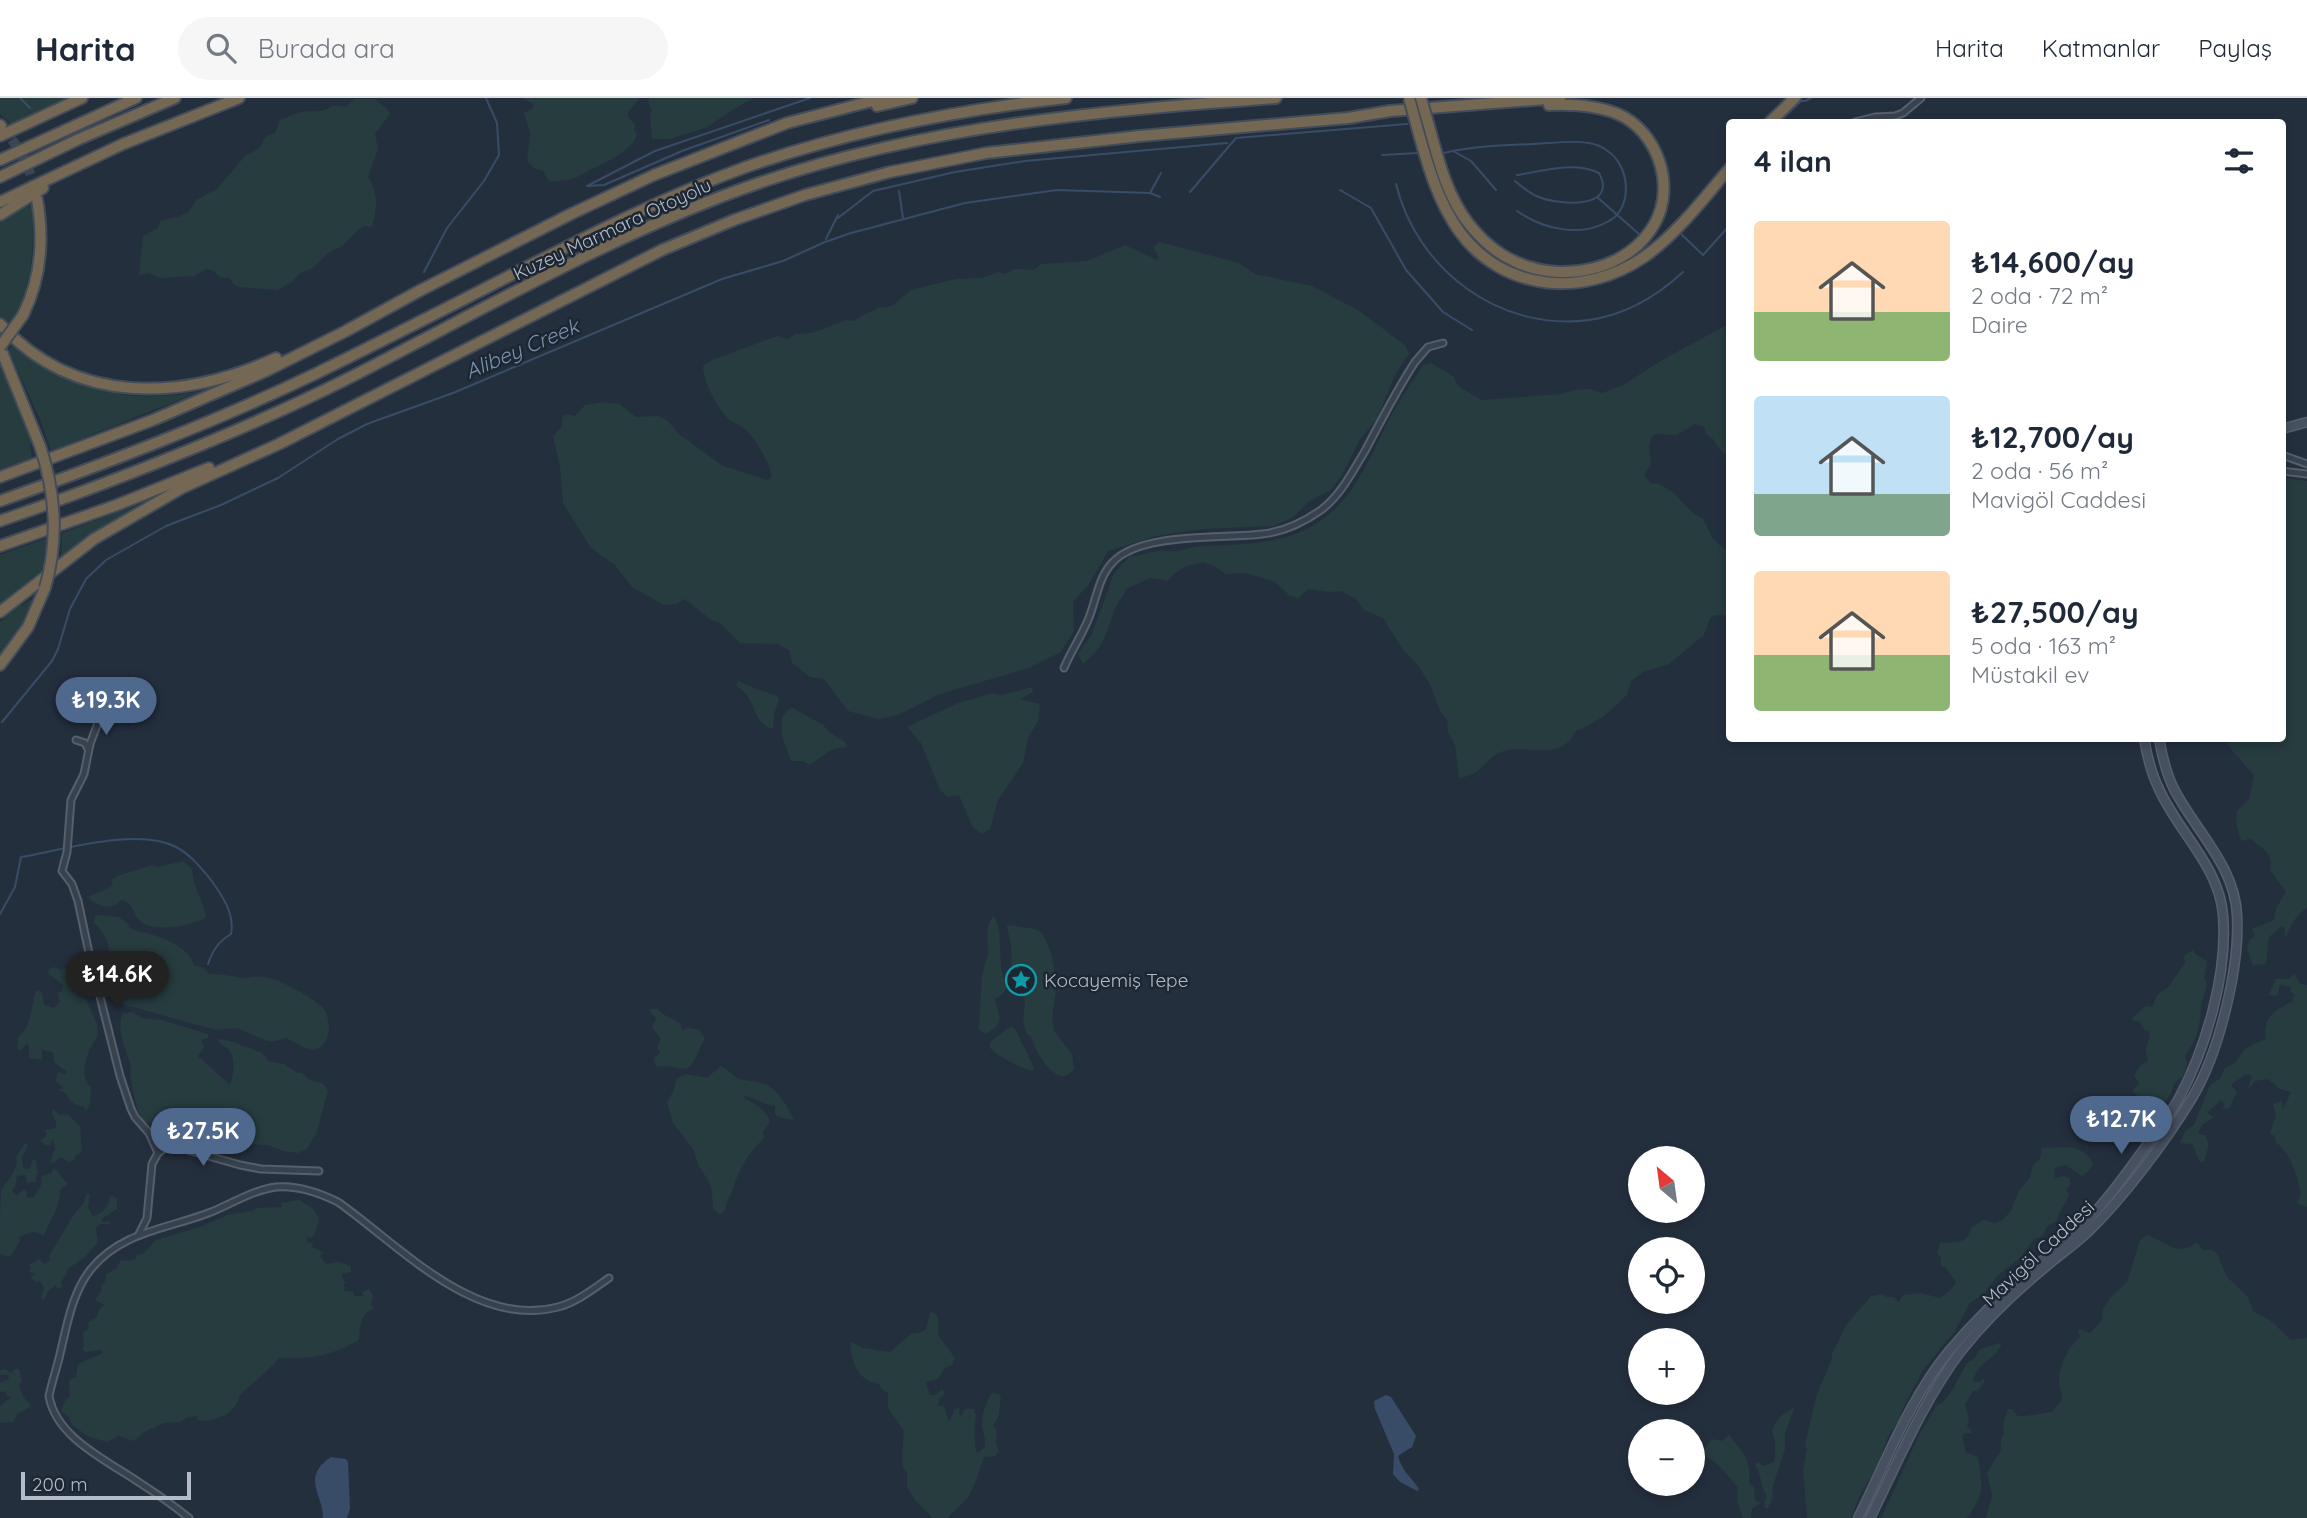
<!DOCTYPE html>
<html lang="tr">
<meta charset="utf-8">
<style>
:root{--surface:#fff;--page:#f6f6f7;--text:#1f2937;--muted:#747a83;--line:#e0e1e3;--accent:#4f688e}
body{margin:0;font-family:Quicksand,sans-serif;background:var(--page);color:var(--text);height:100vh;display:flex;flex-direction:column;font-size:26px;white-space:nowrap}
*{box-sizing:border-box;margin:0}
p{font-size:23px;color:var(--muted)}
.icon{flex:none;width:38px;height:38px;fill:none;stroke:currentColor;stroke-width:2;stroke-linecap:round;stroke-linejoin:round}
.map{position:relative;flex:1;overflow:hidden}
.details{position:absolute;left:1726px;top:21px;width:560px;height:623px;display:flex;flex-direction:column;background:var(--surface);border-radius:7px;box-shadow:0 4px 10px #0003}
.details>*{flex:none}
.needle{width:46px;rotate:331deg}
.controls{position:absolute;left:1628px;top:1048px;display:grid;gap:14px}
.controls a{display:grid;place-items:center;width:77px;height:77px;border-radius:50%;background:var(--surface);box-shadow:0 4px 10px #0003;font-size:35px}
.scale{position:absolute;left:21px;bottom:18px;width:170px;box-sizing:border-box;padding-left:7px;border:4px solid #b4bcc9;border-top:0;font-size:19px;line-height:24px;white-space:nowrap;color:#b4bcc9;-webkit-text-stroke:5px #1d2633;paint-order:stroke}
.price{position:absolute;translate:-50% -60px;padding:0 16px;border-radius:24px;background:var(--accent);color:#fff;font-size:23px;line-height:46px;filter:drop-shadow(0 2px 4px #0008)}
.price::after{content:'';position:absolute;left:50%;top:42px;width:21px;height:16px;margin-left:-10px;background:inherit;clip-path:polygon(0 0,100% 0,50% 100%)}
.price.selected{background:#222;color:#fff}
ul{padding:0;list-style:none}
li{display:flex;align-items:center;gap:21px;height:175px;padding:0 28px}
li span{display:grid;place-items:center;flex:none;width:196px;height:140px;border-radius:7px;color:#555}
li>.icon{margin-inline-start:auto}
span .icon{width:84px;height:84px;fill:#fffc;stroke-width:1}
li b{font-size:30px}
h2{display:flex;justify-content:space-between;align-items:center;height:84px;padding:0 28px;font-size:30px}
header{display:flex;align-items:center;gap:42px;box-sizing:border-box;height:98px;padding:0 35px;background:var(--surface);border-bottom:2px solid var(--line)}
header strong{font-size:33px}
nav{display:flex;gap:38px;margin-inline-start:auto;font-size:24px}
.search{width:490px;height:63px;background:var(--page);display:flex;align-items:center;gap:18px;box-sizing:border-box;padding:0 24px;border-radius:38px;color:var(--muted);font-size:26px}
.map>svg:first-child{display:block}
.green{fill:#263c3f}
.water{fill:#394c67}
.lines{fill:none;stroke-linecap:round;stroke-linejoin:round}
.stream{stroke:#394c67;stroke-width:2}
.highway-tunnel{stroke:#3a4453;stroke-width:10;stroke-dasharray:10 5;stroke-linecap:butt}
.street-casing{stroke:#565f6c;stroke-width:9}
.secondary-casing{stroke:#565f6c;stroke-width:11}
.highway-casing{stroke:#434c59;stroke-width:14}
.street{stroke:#38414e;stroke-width:5}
.secondary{stroke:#465061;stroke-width:8}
.highway{stroke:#746855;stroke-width:10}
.highway-bridge-casing{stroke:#434c59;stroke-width:14;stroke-linecap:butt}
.highway-bridge{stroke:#746855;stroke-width:10}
.labels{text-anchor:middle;stroke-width:5;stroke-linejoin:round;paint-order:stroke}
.street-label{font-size:19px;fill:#b4bcc9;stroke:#1d2633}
.poi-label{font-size:19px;fill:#b4bcc9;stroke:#1d2633;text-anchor:start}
.water-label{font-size:21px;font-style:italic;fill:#7c92b1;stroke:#1d2633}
</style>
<header>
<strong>Harita</strong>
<div class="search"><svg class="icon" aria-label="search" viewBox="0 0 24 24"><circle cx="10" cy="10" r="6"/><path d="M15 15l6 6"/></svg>Burada ara</div>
<nav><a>Harita</a><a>Katmanlar</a><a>Paylaş</a></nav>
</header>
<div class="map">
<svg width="2307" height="1420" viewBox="0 0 2307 1420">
<rect width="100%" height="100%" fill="#242f3e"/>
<g class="green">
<path d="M0,0H72L0,33V30L10,25L0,16Z"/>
<path d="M522,0H640L628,14V19L635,27L634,32L637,36C632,56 596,68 579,78C571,83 560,82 552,84L548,82L543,73L534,70L527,63L530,35L524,15L533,10L534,7Z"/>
<path d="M649,0H753L726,16L708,29L670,41H652L650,17L652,12L648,5Z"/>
<path d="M354,1H375L388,12L390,16L375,36L378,51L368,79C379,96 377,110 372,129L364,128L359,131L342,148L328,155L313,170L299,176L292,184L277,192L239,189L235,187L229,180L220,179L212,172L206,171L194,178L160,180L149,175L139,177L143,138L158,130L160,124L167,121L178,119L188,114L196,102L217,91L245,58L260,50L265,39L275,35L280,22C287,20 294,15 301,14C313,12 322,16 333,7L346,9Z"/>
<path d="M33,105C33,145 34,168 21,207L23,209L10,228L0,218V124Z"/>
<path d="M1160,144L1239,165L1255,176L1312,188L1358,212L1406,248L1409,256L1396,275L1377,321L1359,343L1343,376L1331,392L1310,403L1292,420L1273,428L1204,431L1156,438L1108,453L1089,486L1073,504L1074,533L1061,554L1029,570L940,596L898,617L878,621L848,613L824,581L810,579L792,565L789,552L778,546L740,545L720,525L711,522L685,501L676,506L664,507L632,489L615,467L591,450L563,405L560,368L553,338L562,328V320L566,316L575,318L585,307L604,304L619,306L636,319L658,318L668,323L679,336L723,368L768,382L772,379C769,364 757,342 745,331C741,327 734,326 730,322C718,312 703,284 703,268L712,262L777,238L788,241L796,236L812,235L846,222L852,223L878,210L892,208L911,192L956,181L982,180L999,174L1005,176L1014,171L1034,172L1041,166L1087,163L1125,147L1157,162L1159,160L1153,149Z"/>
<path d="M1729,228V359C1718,354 1717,341 1706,336L1704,329L1695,326L1677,337L1656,336L1652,338L1649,347L1651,366L1644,377L1651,386L1657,385L1673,394L1693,415L1703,421L1713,441L1729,455V518L1715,517L1710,520L1704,537L1669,566L1643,574L1632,582L1626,598L1621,603L1604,618L1582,631L1577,632C1574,636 1571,642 1567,645C1549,660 1521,646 1501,654C1484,661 1482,677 1459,680L1455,647L1448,634L1447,622L1439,611L1430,586L1417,566L1403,552L1383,520L1364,512L1356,501L1341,493L1329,494L1308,491L1298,501L1289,497L1275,484L1246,475L1226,476L1214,468L1203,464L1187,468L1174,476L1168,483L1150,480L1126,491C1123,500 1119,502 1116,509C1105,535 1107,546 1083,566L1078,556L1092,536L1114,475L1130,458C1138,459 1143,456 1150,454C1159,452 1168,454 1177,453C1186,452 1194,448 1203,448C1228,447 1254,447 1278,441C1347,425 1363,372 1392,316C1401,299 1413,283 1423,267L1431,265L1445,273L1454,279L1458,288L1482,302L1561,296L1574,292L1590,291L1602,295L1623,287L1662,262L1723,229Z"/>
<path d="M12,247C63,293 138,308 204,292L51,353L40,321L8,252Z"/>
<path d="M0,262L34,344L30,346L32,360L0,371Z"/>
<path d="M2282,380L2307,383V809L2295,821L2285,840V830L2282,828L2269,839L2266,866L2253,867L2247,851L2249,842L2255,838L2252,831L2274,822L2276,810L2286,794L2270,772C2274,756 2262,749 2250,741L2241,743L2236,725L2237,713L2249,701L2254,677L2229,649L2226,641L2282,640Z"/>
<path d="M142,405L61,458L62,435Z"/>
<path d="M50,439L45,470L0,506V457Z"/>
<path d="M37,497L27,522L0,560V524L20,507L22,508Z"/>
<path d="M739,583C752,590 764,593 777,598L779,602L774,616L773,631C754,626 755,605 745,595C742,592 739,590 736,587Z"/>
<path d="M1032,589L1033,594L1020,601L1040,606L1038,623L1028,640L1023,665L998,702L990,731L981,736L972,728L959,697L948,699L940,692L921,645L907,629L958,605L993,595L1002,597Z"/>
<path d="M793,610L823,627L832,636L845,644L847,648L844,650C831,648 821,661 809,667L803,663H791L782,638V618L789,611Z"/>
<path d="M183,763L192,771L194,784L206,816L205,820C192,828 152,835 140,823C132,815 134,805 122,802C111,813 98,809 88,799L110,789L113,786L111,782C122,774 138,773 151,767L158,769Z"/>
<path d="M96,817L118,819L128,825L129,829C138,835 146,834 156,838C171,843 189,851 194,867L203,870L210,876C222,876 231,878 243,880C250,880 256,878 264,879C278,880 312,899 322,909C332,920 332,946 316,951C308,954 293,943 286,940L276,943H267L237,930L216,932L115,904L107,877L113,867V861L109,857C109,844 104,833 94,825V821Z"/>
<path d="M994,818C1002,833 999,851 1001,868C1002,876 1005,883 1007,890L1002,897L995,901C999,918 1006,924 986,936L979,931L982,877C983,871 985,867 987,861C991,847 982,829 994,818Z"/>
<path d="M1007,827L1035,831L1042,835L1050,851L1057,885L1052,920L1054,933L1072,956L1074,971C1058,994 1035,954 1031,938L1027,936C1019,920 1027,914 1024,899C1022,891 1016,889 1013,881C1010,870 1012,860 1011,848C1011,841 1007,835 1007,827Z"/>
<path d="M2193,852L2195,856L2207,863L2204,881L2207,885C2206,893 2202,901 2201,908C2200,929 2198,940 2185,958L2187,965L2183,978L2175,985L2170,997L2146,1029L2140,1017L2143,1002L2132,993L2139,985L2134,977L2141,967L2148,963C2148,960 2145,953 2146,950C2148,942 2151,940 2149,932L2146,934L2139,923H2133L2132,920L2146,908L2152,909L2157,897L2169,888L2185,865L2184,858Z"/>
<path d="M70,868L78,886V891L87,903L97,927L98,938C88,950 77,977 91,989L90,1006L86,1013L84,1009L74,1006L64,994L60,993L59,991L64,990L55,983L58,974L66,976L67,974L54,964L53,954L42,952V962L29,960V948L27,946L20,953L17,951L18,939C31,929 31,910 35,895L39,892L42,895L44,907L54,910L60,904L57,895L62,893L63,887L48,875L49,871L55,869L61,872Z"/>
<path d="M2295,876L2300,886L2307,887V1109L2296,1105L2301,1096C2298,1080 2290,1053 2276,1045L2275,1038L2270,1036L2276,1017L2273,1006L2282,1003L2283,1011L2291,994L2280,991L2268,981L2255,983L2248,991L2252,978L2246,976L2231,987L2237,994L2229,1010L2222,1012L2225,1006L2221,1002L2207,1015L2214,1019L2202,1027L2198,1036L2205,1037L2209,1046L2204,1064H2200L2192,1046L2180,1045L2185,1033L2194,1027L2210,987L2221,980L2225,970L2234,966L2246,950L2266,941C2261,921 2275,911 2292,904L2295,896L2290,894L2291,889L2280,887L2277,898L2268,897L2276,881H2288Z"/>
<path d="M651,911H658L663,916L680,925L682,932L689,930L699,932L705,941C699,949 698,959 691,967C684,976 670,965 658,969L655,967L654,960L660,955L657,948L661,941L652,929L656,920L650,914Z"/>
<path d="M132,914L142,920L161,922L208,936V940L201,942L204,949L198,958L230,987C233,978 236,961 229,952C225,947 220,948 217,941L231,943L262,955L268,963L284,966L297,975H302L308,981L323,986L328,992L317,1034L307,1051L298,1055L283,1053L268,1047L241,1046L214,1038L199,1031L178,1030L185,1037L182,1040H178L157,1027L144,1023C134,1008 134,996 131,981C129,975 132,969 130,964C124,948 117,933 122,916Z"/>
<path d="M1010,929H1013L1016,933L1033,967L1034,972L1032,973C1021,970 997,958 990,950V944Z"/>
<path d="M721,968C728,971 732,978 740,981C747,983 755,983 762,985C779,991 787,1008 794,1022L778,1019L775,1016V1008C764,1007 756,1000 744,998L745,1001C754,1005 768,1013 770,1024L763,1034L764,1040C749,1054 739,1071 733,1090C731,1098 726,1104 725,1112L720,1116L713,1111L712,1094L708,1082L698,1067L694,1052L673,1025L667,1004L674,992L676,981L686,976L707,980Z"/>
<path d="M53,1011L60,1017H68L80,1028L82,1054L76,1057L74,1062L69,1064L60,1059L54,1065L50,1064L55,1051L53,1041L50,1047H46L40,1043L47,1037L45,1032L56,1030V1025L52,1015Z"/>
<path d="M25,1045L28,1047L22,1060L23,1069L26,1071L30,1070L33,1062L35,1061L38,1074L36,1078V1084L27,1085L25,1077L17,1078L15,1089L12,1092L16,1097L24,1092L27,1094L26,1100L34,1099L42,1085L41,1079L51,1075L54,1070L68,1086L60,1092C61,1107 49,1124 44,1138C32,1131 30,1135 19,1139L20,1143L12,1156L8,1159L0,1156C0,1139 0,1109 1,1094C5,1082 20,1074 16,1059Z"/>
<path d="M2071,1049C2082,1052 2089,1056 2093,1066L2089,1073L2082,1078L2066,1067L2054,1070L2055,1080L2063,1078L2069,1080L2071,1086L2066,1092L2069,1096C2067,1106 2058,1113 2057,1123L2048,1128L2041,1139L2034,1141L2021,1159L1996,1179L1986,1194L1970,1205L1955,1233L1923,1272L1902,1312L1900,1320L1888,1339L1877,1368L1859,1399L1851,1420H1807L1803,1372L1807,1351L1805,1346L1817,1296L1832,1261V1256L1846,1227L1871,1198L1884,1196L1886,1199H1894L1899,1204L1903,1197L1921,1195L1940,1200L1950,1193L1956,1184L1946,1170L1941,1168V1160L1937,1155L1940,1145C1954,1144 1968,1147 1971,1130L1983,1122L1995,1125L2004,1121L2011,1112L2019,1093L2030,1079L2033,1067L2040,1061L2042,1050Z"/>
<path d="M87,1095L90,1096L88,1110L93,1118C102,1116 108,1109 110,1099L113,1098L117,1101V1111L101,1121L103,1124L110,1123V1126H100L96,1130L98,1144L84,1160L67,1171V1175L61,1184L63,1189L57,1191L56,1187L48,1193L44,1202L41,1200L44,1190L40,1183L36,1184L31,1180L35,1176L29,1174L31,1170L29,1166L36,1164L38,1160L44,1166L50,1163L49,1158L73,1118L83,1106Z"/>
<path d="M299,1102L312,1110L319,1120L316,1133L313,1139L306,1140L307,1144L314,1146L311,1149L324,1154L320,1158L326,1166L339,1164L351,1168V1174L341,1176L345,1185L343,1188L346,1189L343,1193L354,1194V1198H364L362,1194L369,1191L373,1198L371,1207L374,1210C360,1216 360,1229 359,1242C331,1258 311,1261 279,1260C266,1275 258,1281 243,1294C238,1298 239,1303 235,1308C228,1319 208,1325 196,1322L198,1318L188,1319L180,1324L164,1325L144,1334L134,1343L119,1338L107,1344L89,1339L72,1327L70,1320L61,1313L65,1303L70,1298L69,1282L76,1279L78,1266L103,1255L101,1252L85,1254L82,1251L84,1247L83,1235L89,1230L88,1224L96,1220L100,1210L105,1207L95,1202L102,1192L101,1187L105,1184L106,1176L117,1170L120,1163L134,1162L137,1159L134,1157L143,1156L156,1142L200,1129L227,1117L252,1113L257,1110L282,1109L281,1105Z"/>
<path d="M2147,1137C2166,1144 2179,1160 2197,1144L2203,1152H2212L2217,1155L2226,1178L2247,1198L2254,1214L2271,1223L2291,1242L2307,1240V1420H1986L1992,1397L1987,1375L2001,1352V1341L2004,1337L2003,1327L2008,1311H2012L2018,1318C2027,1319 2042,1315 2052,1314L2062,1301V1296C2053,1277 2066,1252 2080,1239L2078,1233L2080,1231L2090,1235L2102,1222L2103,1211L2110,1200L2127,1184L2140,1142Z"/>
<path d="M933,1214L938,1218V1237L955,1260L952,1267L945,1270L938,1281L926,1284L930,1297H935L942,1291L945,1295L940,1300L937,1308H944L949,1324L955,1311L959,1310L960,1320L965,1311H974L976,1318L974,1332L976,1353L978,1355L985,1349C986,1341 983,1335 982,1326C982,1316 986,1303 992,1295L999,1296L1001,1299L998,1320L993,1327L997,1333L996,1345L999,1354L995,1358L984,1359L975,1385L967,1401L947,1420H933L915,1402L907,1389V1375L903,1370L902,1355L904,1333L888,1310V1295L881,1291L879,1286C858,1283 852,1265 850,1246L852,1244L863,1250L890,1254L911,1236L922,1234L926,1231L930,1215Z"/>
<path d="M2000,1245L2001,1247C1994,1264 1980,1260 1973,1283L1980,1284L1984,1280L1985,1282L1978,1293H1973L1965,1307L1969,1321L1967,1329L1971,1331V1335H1964L1962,1338L1966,1354L1978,1359C1982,1389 1986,1394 1967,1420H1881L1920,1335L1937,1307L1943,1304L1951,1294L1967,1265L1974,1261L1980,1251Z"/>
<path d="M5,1271L11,1275L15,1271H19L22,1284L19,1286C20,1294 25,1303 31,1306L30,1309L17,1316L13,1324L0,1325V1308L12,1299L7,1298L5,1293L0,1294V1285L9,1281L8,1277H0V1272Z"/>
<path d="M1795,1308L1785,1336V1351L1772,1391L1773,1399L1768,1410H1765L1764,1406L1767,1399C1760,1389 1762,1376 1755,1367L1757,1364L1764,1368L1774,1364C1776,1354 1776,1342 1772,1333C1778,1316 1783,1318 1795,1308Z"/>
<path d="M1729,1337C1742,1353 1752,1363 1749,1384L1754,1390L1755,1402L1760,1405L1752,1411L1751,1420H1743L1737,1402L1738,1390C1728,1378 1717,1362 1702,1357V1354L1712,1341L1722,1343Z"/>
</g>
<g class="water">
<path d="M1386,1297L1391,1299L1416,1338L1412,1349L1398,1358C1403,1375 1410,1377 1419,1391L1417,1393L1400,1384L1393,1376L1394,1356L1375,1311L1374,1303Z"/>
<path d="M331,1359L346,1361L348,1364L350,1411L347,1420H323C324,1398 300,1379 331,1359Z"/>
</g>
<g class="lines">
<g class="stream">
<path d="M20,0L30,10"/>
<path d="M769,22L682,53L604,87L587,88L655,53L810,0"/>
<path d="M1779,24L1801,3H1805L1811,0"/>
<path d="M1453,53L1471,63L1496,92"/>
<path d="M1444,55C1473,48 1505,47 1535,46C1553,45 1572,42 1589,45C1596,46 1604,50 1609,54C1630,69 1633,110 1609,123C1580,140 1543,131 1517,113"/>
<path d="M1382,57L1418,55"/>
<path d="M1515,83C1522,89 1530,96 1539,99C1557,107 1619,112 1599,75C1575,63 1542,73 1517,77"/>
<path d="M1396,86C1417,172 1500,234 1589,222C1625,217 1657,198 1683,174"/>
<path d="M1340,92L1371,110L1406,172L1443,214L1472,232"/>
<path d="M899,93L903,120"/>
<path d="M1190,94L1236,40L1407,26"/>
<path d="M1150,95L1161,75"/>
<path d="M1597,99L1639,136"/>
<path d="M838,120L873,93L955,74L1025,63L1227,45"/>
<path d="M1682,137L1703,157L1729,128"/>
<path d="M826,141L838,117"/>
<path d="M424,174L447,130L484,83L499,57L497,25L486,0"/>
<path d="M2,624L52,563L58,551L70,511L86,481L106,462L166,428L221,407L278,380L338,341L367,326L453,295L722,181L783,163L825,144L851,135L965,105L1057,92L1150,95L1160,99"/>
<path d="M0,816L15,789L21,759C63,752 138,729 176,749C190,756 201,770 211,782C222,797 235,816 231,836C218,844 213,852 208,866"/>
</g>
<path class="highway-tunnel" d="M2,30C20,49 30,70 36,95"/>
<g class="street-casing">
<g id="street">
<path d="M1855,24L1875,19L1895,18L1903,15L1921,0"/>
<path d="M2282,357L2307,366"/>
<path d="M2282,373L2307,376"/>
<path d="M1064,570C1071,553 1081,539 1088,522C1096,504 1098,479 1113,464C1141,434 1224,441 1262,436C1283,434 1304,424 1321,412C1341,397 1352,374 1365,353C1381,323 1396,293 1415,264L1428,249L1443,245"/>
<path d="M101,617L90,646L84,676L71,702L67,754L62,773L72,786L78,803L89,855L120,978L131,1011L135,1019L149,1035L158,1055"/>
<path d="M76,642L85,645L88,651"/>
<path d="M139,1136L147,1120L152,1066L158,1055L165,1050L177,1049L240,1067L261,1071L319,1073"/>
<path d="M189,1420C173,1407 157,1396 140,1385C108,1363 56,1340 49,1298C52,1283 57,1270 60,1256C67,1227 72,1195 91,1171C122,1133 168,1131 211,1114C231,1106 253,1092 276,1089C298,1087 318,1094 338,1104C399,1147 475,1231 558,1209C577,1204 593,1191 609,1180"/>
</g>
</g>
<g class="secondary-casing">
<g id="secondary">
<path d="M2282,331L2307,324"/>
<path d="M1858,1420C1886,1364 1909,1302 1949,1253C1973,1225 1999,1199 2027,1175C2042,1162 2058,1151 2072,1138C2102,1110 2126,1076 2149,1044C2159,1029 2171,1015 2179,1000C2206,950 2228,875 2223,817C2219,768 2178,734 2159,691C2151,675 2147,658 2144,640"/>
<path d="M1870,1420C1898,1364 1923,1303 1961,1253C1985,1223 2014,1195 2043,1171C2058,1158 2074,1147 2088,1134C2125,1098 2165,1044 2192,1000C2219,955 2240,870 2237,817C2235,768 2195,732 2174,691C2166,675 2162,658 2159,640"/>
</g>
</g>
<g class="highway-casing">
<g id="highway">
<path d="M877,8L912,0"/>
<path d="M1770,24L1795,0"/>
<path d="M0,27L1,28"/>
<path d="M1429,28C1438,61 1447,98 1469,126C1481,141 1496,155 1514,163C1561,186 1629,173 1655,125C1676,87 1657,33 1618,16C1596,7 1572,6 1549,7"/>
<path d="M1417,29C1427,65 1437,102 1459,133C1503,194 1584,200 1644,159C1677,136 1703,101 1729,71"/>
<path d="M0,38L82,0"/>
<path d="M0,62L136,0"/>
<path d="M0,79L79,41L175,0"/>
<path d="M0,104L123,46L239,0"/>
<path d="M0,117L43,90"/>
<path d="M23,217C41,181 44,141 37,101"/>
<path d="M0,226C75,308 182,303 276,260"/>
<path d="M0,249L40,348"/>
<path d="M0,379L153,322L266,273L346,233L421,192L571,116L654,77L787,25L884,0"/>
<path d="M0,403C107,365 213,325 315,276C382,243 449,209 515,175C591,136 666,98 746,69C849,33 957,12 1066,0"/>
<path d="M0,423C118,382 235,337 347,281C481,213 618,133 759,85C927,27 1101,13 1276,0"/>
<path d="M0,448L117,407L209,370"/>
<path d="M0,514L94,441L182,390L279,346L662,152L734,122L805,97L890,74L986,55L1140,38L1348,20L1390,13L1560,0"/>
<path d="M0,567L28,529L45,490"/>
</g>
</g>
<use href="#street" class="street"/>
<use href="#secondary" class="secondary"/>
<use href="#highway" class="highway"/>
<g class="highway-bridge-casing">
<g id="highway-bridge">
<path d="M1409,0L1417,29"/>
<path d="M1421,0L1429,28"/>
<path d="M0,249L23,217"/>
<path d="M40,348C56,396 59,442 45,490"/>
</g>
</g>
<use href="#highway-bridge" class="highway-bridge"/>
</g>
<defs>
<g id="sight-ring" transform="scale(1.575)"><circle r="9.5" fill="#1d2633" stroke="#0f9aa8" stroke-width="1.5"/><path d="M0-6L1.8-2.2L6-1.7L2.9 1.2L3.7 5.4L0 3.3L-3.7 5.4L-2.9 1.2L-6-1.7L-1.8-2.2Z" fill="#0f9aa8"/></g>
</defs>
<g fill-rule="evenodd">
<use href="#sight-ring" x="1021" y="882"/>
</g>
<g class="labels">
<g class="street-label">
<text transform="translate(612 131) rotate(-25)" y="7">Kuzey Marmara Otoyolu</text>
<text transform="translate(2038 1155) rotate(-43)" y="7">Mavigöl Caddesi</text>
</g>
<g class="poi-label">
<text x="1044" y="889">Kocayemiş Tepe</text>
</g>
<g class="water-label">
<text transform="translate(522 251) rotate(-23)" y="7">Alibey Creek</text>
</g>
</g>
</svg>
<div class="controls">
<a><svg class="needle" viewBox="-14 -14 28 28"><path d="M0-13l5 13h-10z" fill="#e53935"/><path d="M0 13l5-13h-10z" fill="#747a83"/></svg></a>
<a><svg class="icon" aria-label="locate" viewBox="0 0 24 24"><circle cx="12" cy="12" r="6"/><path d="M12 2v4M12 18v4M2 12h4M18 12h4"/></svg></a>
<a>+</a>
<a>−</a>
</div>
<div class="scale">200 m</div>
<b class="price" style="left:106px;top:639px">₺19.3K</b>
<b class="price selected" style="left:117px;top:913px">₺14.6K</b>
<b class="price" style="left:2121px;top:1058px">₺12.7K</b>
<b class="price" style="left:203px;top:1070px">₺27.5K</b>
<section class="details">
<h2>4 ilan<svg class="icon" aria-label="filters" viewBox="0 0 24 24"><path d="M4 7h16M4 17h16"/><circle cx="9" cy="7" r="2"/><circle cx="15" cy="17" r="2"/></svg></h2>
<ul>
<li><span style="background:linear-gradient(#ffd9b3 65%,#8fb573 0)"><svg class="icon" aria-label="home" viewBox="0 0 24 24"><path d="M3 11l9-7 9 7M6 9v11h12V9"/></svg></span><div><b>₺14,600/ay</b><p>2 oda · 72 m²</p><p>Daire</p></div></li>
<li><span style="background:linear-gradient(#bfe0f5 70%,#7fa58c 0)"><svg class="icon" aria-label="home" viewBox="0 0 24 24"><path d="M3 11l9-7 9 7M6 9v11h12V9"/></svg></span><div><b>₺12,700/ay</b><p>2 oda · 56 m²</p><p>Mavigöl Caddesi</p></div></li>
<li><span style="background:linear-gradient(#ffd9b3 60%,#8fb573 0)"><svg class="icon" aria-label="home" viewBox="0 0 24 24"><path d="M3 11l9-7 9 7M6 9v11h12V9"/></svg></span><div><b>₺27,500/ay</b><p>5 oda · 163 m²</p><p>Müstakil ev</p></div></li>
</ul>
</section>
</div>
